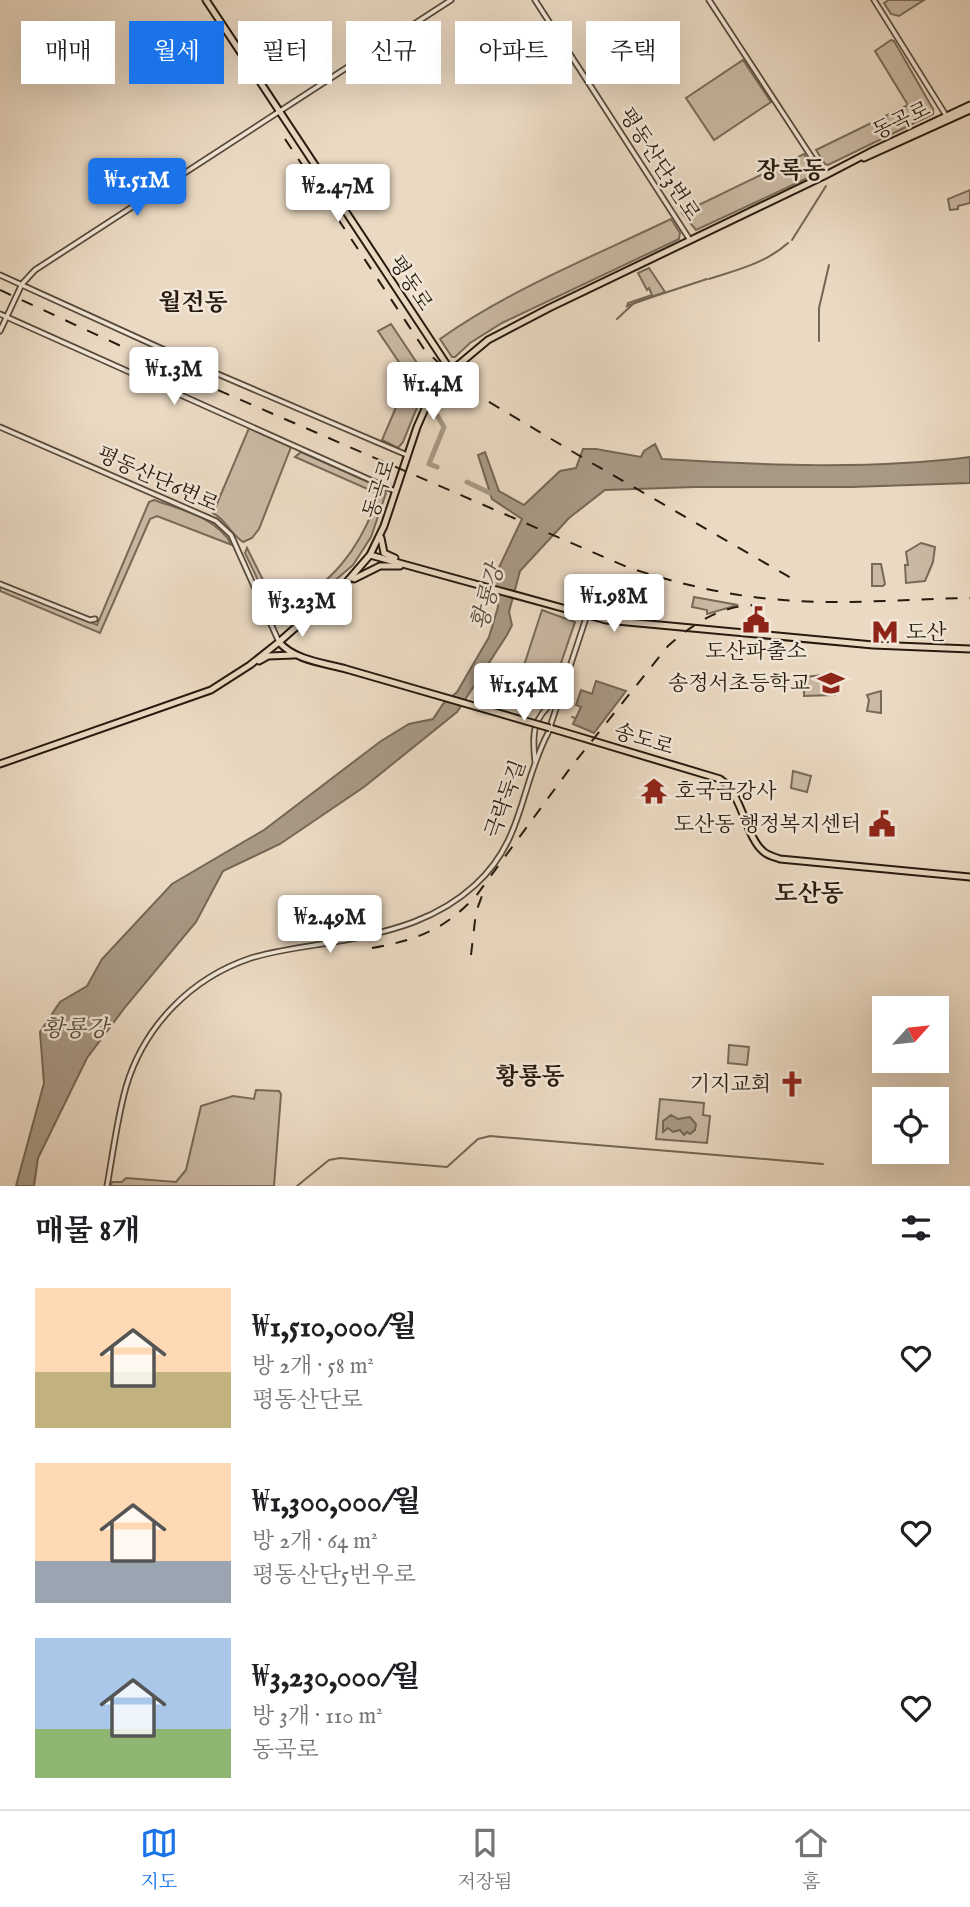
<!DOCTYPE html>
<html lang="ko">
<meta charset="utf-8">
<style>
:root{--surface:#fff;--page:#f6f6f6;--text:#202124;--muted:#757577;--line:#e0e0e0;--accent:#1a73e8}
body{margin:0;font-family:"IM FELL English","Noto Serif KR",serif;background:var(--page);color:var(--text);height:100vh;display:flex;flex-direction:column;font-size:26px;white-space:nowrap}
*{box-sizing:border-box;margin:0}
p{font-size:23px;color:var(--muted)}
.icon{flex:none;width:38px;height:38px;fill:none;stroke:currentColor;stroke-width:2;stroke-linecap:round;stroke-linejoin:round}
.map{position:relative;height:1186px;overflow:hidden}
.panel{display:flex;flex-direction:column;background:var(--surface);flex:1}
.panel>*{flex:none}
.top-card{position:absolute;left:21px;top:21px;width:929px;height:63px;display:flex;gap:14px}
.needle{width:46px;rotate:63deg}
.buttons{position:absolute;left:872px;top:996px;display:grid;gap:14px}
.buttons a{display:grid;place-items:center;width:77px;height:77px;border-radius:0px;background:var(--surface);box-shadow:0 7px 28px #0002;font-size:35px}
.price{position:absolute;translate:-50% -60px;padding:0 16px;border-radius:7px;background:#fff;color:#222;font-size:23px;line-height:46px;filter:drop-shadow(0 2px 4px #0008)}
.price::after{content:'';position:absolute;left:50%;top:42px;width:21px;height:16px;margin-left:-10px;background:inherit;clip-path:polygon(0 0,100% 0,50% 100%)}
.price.on{background:var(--accent);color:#fff}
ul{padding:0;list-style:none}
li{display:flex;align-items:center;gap:21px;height:175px;padding:0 35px}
li span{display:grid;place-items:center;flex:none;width:196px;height:140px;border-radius:0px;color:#555}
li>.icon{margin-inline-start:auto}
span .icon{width:84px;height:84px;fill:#fffc;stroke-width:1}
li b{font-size:30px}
h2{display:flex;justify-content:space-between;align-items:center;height:84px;padding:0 35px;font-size:30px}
.tag{padding:0 24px;border-radius:0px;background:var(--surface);box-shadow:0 7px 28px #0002;font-size:24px;line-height:63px}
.tag.on{background:var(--accent);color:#fff}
.tab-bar{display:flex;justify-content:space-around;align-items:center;height:98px;border-top:2px solid var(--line);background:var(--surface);font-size:19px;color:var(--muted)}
.tab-bar a{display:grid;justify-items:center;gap:4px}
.tab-bar .on{color:var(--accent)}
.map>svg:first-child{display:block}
.green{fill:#cab9a4;stroke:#786a59;stroke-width:2}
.water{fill:#a89985;stroke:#746655;stroke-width:2}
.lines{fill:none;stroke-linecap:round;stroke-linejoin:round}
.stream{stroke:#746655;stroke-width:2}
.river{stroke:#a89985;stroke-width:5}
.minor-casing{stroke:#574a3b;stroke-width:7}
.major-casing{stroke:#261a0e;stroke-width:9}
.minor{stroke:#f2e7d8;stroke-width:3.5}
.major{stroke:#ebdac3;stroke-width:5}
.rail{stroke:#261a0e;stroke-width:2;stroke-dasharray:12 12;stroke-linecap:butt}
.major-bridge-casing{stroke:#261a0e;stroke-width:9;stroke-linecap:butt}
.major-bridge{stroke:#ebdac3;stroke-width:5}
.labels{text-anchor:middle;stroke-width:5;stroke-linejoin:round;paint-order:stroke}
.street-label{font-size:21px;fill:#261a0e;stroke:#f2e7d8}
.poi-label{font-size:21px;fill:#261a0e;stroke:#f2e7d8;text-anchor:end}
.water-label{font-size:23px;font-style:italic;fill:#5a4d3e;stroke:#f2e7d8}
.quarter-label{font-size:24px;font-weight:bold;fill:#261a0e;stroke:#f2e7d8}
</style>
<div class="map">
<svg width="970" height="1186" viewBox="0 0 970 1186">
<rect width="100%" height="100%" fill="#ebdac3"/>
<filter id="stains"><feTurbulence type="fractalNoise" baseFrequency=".00286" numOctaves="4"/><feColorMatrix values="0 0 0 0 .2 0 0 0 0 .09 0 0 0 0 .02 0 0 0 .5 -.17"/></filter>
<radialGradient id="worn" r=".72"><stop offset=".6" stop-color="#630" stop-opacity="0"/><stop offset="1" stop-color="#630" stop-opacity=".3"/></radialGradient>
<g class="green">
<path d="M889,0H924L899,16L891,14L884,3Z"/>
<path d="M891,40L894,41L933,109V114L828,165L825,164L816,150L908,105L875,51Z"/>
<path d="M743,60L771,102L714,140L686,98Z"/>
<path d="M804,154L815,172L814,175L696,230L682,213Z"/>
<path d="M970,190V203L958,206V209L950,210L948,199Z"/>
<path d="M671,219L680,233L679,239L502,323L470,343L455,357H452L440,339C511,289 592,257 671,219Z"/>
<path d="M649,268L665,292L627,306L628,303L652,295L649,288L647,290L638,273Z"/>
<path d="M391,324L431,384L420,400L403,442L398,448L382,440L409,377L378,331Z"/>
<path d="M249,428L291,447L259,529L252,538L243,542C231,534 226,520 213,513Z"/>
<path d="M301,452L384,489L386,493L371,537L353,565L284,624L278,622L245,553L247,548L281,616C332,580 359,554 379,494L295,457Z"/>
<path d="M154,500C182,510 216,517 232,545L157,516L150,519L100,633L0,591V586L97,625L149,502Z"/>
<path d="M921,543L935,547L933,562L925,581L906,583L905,565H908L906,552Z"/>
<path d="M872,564H881L885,584L883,586H872Z"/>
<path d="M694,597L738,605L707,614V610L692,607Z"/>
<path d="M542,610L575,622L547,704L515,693Z"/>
<path d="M834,674L835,695L804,696V677Z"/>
<path d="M881,691V713L867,711L869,700L867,695Z"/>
<path d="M793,771L811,776L807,792L791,788Z"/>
<path d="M729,1045L749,1047L747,1065L728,1063Z"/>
<path d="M256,1090L279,1091L281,1094L274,1186H111L112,1182H122L126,1178L176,1182L186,1170L201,1106L233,1096L254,1099Z"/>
<path d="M660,1099L704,1103L703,1115L710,1116L707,1143L656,1139Z"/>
</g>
<g class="water">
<path d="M655,444L662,459C762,465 870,470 970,457V483L852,487H695L605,490L569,518L520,571L509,612L512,625L507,635L457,712L364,787L280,844L223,871L196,922L126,1006L87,1058L38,1158L34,1186H16L44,1083L40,1032L60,1002L87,986L102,959L172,884L264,830L381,741L409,724L433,719L443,704L457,692L489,637L498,607L493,580L522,519L492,499L478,455L485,452L499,491L524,505L560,471L576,468L583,449H596L641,457L644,451Z"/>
<path d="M596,681L626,691L594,733L573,724L581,707L576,705L581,690L592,694Z"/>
<path d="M671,1115L678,1119L690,1117L696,1124L695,1130L690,1134L687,1132L684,1135L680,1130L673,1132L668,1128L663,1132V1121Z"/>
</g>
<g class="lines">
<g class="stream">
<path d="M792,240L826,186"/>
<path d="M709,279C737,270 766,263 788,243"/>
<path d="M617,319L634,303L707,279"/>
<path d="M819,341V308L829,265"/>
<path d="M474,687L544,707"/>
<path d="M572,717L575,718"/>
<path d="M297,1186L329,1160L340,1158L447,1167L478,1139L490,1136L823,1164"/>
</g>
<g class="river">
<path d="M435,412L444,427L429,464L437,467"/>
<path d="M467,482L490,493"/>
</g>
<g class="minor-casing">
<g id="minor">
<path d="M535,0L690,240"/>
<path d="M709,0L824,176"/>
<path d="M874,0L947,117"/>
<path d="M0,275L213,372L407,455"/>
<path d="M0,314L395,491"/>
<path d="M0,331L22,284L35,270L451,0"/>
<path d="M0,427L216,521L231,535L279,642"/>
<path d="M0,584L90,620L95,619"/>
<path d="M535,761C532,734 532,718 556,700"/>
<path d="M107,1186C113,1153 117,1119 126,1087C144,1026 191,978 251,958C280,949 314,946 345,940C393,931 438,919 475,885C524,841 520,786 548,733L587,615"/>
</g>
</g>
<g class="major-casing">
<g id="major">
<path d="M206,0L451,371"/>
<path d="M864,158L970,110"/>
<path d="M381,538L384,553L395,558"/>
<path d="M370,555L606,620L873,645L970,649"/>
<path d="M354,579L380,566H400"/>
<path d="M279,642C294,660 324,663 346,669"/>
<path d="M259,661L268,656L294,655"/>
<path d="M550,728L720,779C743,794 745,837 764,852C769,856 775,857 780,859L970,877"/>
<path d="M0,764L211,690L250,665L279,642L345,584L370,555L384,526L417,427L428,402L451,371L488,340L549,308L824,176L874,150L970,105"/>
</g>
</g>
<use href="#minor" class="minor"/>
<use href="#major" class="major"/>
<g class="rail">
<path d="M285,139L424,349L460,383L479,396L590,462L798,582"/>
<path d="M0,290L190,378L627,567C678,584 729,596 783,600C845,605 908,599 970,598"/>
<path d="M372,948C417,940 444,930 476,896L571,767L668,646C695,622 723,604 760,605"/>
<path d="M471,955L476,912L483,893"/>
</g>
<g class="major-bridge-casing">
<path id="major-bridge" d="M346,669L550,728"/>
</g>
<use href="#major-bridge" class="major-bridge"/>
</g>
<defs>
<g id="civic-bare" transform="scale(2.1)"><path d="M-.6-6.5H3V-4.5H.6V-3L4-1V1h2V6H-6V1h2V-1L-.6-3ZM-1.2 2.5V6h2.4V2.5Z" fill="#8f2418" stroke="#f2e7d8" stroke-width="2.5" paint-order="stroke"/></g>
<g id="metro-bare" transform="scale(2.1)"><path d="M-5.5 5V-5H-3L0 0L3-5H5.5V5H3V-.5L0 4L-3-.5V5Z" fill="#8f2418" stroke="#f2e7d8" stroke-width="2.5" paint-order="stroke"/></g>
<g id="school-bare" transform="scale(2.1)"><path d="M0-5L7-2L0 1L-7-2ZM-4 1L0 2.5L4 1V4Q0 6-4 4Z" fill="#8f2418" stroke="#f2e7d8" stroke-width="2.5" paint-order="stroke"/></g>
<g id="temple-bare" transform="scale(2.1)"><path d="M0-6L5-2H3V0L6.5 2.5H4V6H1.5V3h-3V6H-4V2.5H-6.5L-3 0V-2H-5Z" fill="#8f2418" stroke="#f2e7d8" stroke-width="2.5" paint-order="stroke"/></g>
<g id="church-bare" transform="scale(2.1)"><path d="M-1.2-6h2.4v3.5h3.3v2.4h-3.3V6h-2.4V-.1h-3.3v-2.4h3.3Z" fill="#8f2418" stroke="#f2e7d8" stroke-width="2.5" paint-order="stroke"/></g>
</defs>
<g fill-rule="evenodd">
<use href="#civic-bare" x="756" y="620"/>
<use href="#metro-bare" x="885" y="632"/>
<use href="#school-bare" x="831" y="683"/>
<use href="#temple-bare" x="654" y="791"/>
<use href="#civic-bare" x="882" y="824"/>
<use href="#church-bare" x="792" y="1084"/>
</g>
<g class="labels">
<g class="street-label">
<text transform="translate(901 120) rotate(-25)" y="7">동곡로</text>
<text transform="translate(660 164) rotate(57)" y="7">평동산단3번로</text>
<text transform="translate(411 283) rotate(57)" y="7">평동로</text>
<text transform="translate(158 479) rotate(24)" y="7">평동산단6번로</text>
<text transform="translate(379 489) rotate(-72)" y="7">동곡로</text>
<text transform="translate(644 739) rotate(17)" y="7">송도로</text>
<text transform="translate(505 799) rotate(-70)" y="7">극락둑길</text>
</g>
<g class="poi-label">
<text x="906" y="639" text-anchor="start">도산</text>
<text x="756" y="658" text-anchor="middle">도산파출소</text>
<text x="810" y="690">송정서초등학교</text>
<text x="675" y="798" text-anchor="start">호국금강사</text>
<text x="861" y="831">도산동 행정복지센터</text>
<text x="771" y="1091">기지교회</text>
</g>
<g class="water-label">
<text transform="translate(487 597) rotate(-75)" y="8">황룡강</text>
<text x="75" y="1036">황룡강</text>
</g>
<g class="quarter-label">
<text x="791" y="178">장록동</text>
<text x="193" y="310">월전동</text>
<text x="809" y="901">도산동</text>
<text x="530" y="1084">황룡동</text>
</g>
</g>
<rect width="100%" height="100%" filter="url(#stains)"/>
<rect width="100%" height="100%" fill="url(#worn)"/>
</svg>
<div class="buttons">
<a><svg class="needle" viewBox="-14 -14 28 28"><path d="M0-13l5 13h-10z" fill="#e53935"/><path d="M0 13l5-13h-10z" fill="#757577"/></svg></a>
<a><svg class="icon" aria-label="locate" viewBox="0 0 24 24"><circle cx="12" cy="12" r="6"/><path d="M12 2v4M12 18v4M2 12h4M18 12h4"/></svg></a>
</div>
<b class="price on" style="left:137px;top:218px">₩1.51M</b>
<b class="price" style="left:338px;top:224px">₩2.47M</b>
<b class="price" style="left:174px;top:407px">₩1.3M</b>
<b class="price" style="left:433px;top:422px">₩1.4M</b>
<b class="price" style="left:614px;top:634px">₩1.98M</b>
<b class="price" style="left:302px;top:639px">₩3.23M</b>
<b class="price" style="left:524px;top:723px">₩1.54M</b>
<b class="price" style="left:330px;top:955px">₩2.49M</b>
<div class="top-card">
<a class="tag">매매</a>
<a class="tag on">월세</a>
<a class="tag">필터</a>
<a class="tag">신규</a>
<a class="tag">아파트</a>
<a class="tag">주택</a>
</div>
</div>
<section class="panel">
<h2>매물 8개<svg class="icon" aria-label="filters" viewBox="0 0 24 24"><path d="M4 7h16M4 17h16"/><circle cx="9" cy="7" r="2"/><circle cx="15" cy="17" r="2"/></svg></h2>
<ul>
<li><span style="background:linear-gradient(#ffd9b3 60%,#c2b280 0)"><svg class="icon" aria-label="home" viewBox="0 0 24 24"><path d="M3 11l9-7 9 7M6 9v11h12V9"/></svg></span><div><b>₩1,510,000/월</b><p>방 2개 · 58 m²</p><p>평동산단로</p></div><svg class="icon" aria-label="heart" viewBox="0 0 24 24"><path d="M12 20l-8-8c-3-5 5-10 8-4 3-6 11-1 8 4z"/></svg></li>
<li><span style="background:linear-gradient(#ffd9b3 70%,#9aa5b1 0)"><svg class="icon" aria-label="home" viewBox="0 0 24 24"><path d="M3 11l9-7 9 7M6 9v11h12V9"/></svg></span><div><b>₩1,300,000/월</b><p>방 2개 · 64 m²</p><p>평동산단5번우로</p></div><svg class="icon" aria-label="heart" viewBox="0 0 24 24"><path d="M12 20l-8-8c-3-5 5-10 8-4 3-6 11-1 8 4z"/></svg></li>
<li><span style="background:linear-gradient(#a9c7e8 65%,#8fb573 0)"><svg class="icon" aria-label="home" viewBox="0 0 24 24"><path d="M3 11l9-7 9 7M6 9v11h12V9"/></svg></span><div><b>₩3,230,000/월</b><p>방 3개 · 110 m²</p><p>동곡로</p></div><svg class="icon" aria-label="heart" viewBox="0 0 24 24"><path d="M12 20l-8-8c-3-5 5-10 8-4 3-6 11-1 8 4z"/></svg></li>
</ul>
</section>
<nav class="tab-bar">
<a class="on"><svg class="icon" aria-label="map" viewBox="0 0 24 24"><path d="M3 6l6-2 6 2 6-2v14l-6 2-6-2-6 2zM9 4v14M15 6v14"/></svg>지도</a>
<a><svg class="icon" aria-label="saved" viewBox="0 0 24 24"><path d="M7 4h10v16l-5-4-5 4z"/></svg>저장됨</a>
<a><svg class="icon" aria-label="home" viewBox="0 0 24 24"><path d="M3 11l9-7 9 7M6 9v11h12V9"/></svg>홈</a>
</nav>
